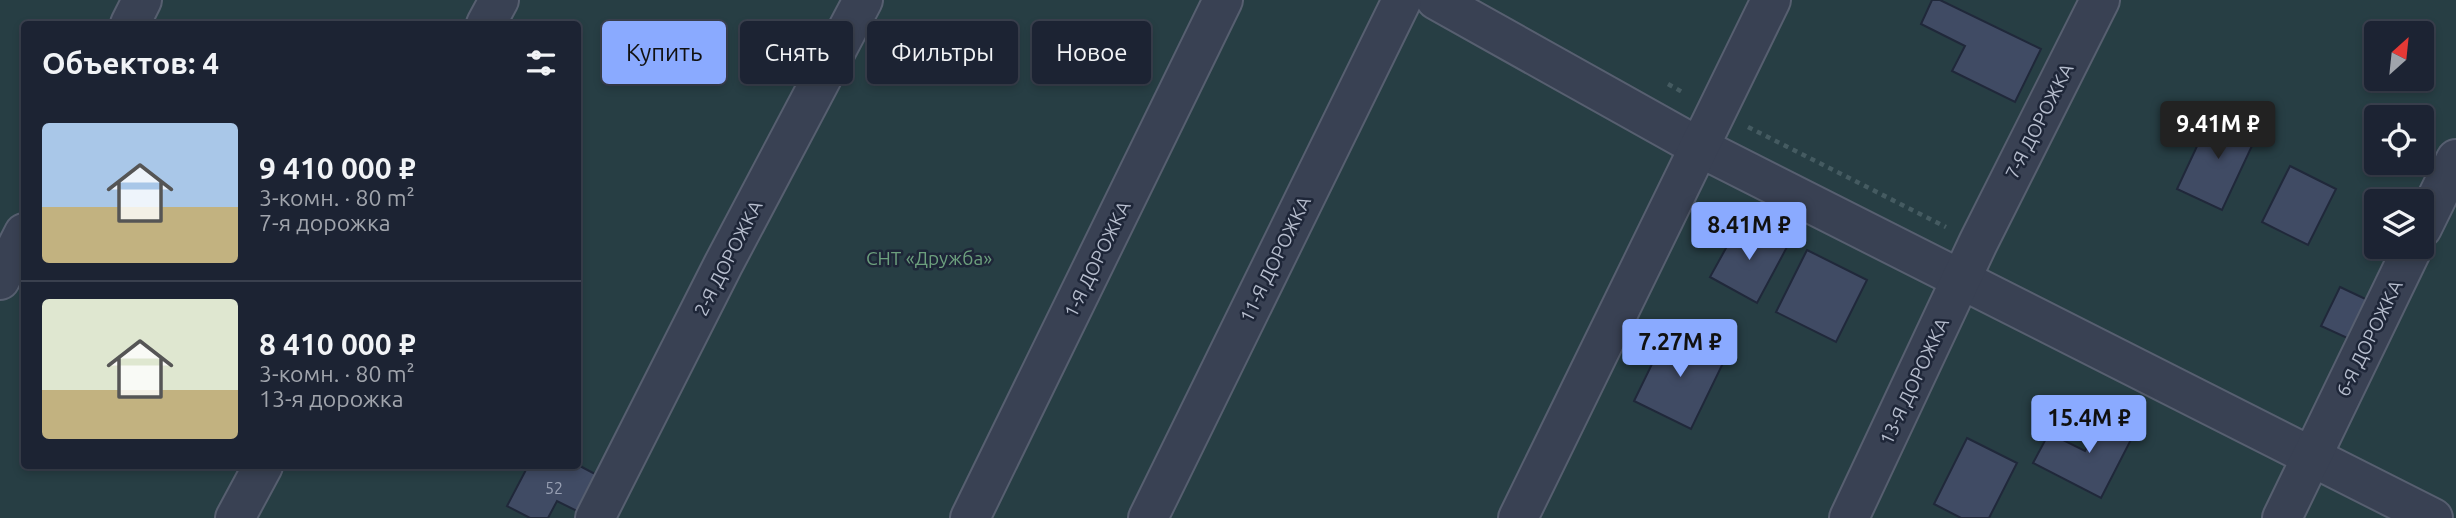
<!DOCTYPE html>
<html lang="ru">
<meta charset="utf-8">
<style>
:root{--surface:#1c2333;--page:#252b3b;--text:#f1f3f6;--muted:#a0a4ac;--line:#3a404e;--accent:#8aaaff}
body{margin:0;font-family:Ubuntu,sans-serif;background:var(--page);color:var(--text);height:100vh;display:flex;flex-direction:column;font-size:26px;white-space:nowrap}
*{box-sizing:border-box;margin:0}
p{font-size:23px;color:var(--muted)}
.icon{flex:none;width:38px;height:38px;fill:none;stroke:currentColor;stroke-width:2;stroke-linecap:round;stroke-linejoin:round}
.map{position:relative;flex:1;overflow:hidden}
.panel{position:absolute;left:21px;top:21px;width:560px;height:448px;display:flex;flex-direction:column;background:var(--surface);border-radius:7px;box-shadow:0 4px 10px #0003,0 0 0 2px var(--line)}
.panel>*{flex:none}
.top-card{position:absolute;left:602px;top:21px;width:665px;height:63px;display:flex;gap:14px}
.needle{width:46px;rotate:27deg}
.tools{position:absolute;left:2364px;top:21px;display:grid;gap:14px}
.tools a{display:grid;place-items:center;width:70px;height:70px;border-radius:7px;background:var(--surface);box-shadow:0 4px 10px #0003,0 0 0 2px var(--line);font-size:35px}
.price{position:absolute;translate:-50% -60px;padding:0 16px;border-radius:7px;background:var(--accent);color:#111;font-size:23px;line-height:46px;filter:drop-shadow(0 2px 4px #0008)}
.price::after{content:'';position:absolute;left:50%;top:42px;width:21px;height:16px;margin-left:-10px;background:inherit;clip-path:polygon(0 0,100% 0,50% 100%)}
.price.active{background:#222;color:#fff}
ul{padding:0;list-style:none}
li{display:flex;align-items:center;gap:21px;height:175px;padding:0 21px}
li+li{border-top:2px solid var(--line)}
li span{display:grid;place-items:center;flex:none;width:196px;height:140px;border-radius:7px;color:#555}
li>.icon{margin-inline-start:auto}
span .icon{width:84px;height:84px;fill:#fffc;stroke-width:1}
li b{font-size:30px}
h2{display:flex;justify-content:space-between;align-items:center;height:84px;padding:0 21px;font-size:30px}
.chip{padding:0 24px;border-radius:7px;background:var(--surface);box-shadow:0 4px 10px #0003,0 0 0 2px var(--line);font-size:24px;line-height:63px}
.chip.active{background:var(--accent);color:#111}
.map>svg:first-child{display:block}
.green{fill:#273e44;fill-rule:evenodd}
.building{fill:#404b64;stroke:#20283a;stroke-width:2}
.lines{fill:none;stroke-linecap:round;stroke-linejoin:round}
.minor-casing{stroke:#575f70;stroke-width:42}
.path{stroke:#455b61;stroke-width:4.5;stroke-dasharray:5 5;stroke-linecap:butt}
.minor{stroke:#394153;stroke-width:38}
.labels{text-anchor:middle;stroke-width:5;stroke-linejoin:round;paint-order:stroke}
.number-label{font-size:16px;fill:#98a0b3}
.street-label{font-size:19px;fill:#b6bdcd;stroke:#1e2638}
.park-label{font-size:19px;fill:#6c9f7d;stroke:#1e2638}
</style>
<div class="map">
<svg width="2456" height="518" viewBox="0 0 2456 518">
<rect width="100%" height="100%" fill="#252f44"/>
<path class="green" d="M0,0H2456V518H0ZM24,24H578V466H24ZM2376,33H2422V79H2376ZM2376,117H2422V163H2376ZM2376,201H2422V247H2376Z"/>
<g class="building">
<path d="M1932,0H1940L2041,49L2015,102L1952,71L1965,46L1921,24Z"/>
<path d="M2213,112L2258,133L2222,210L2177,189Z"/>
<path d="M2290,166L2336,189L2308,245L2262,222Z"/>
<path d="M1741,221L1787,247L1757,303L1710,277Z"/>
<path d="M1807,250L1867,280L1836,342L1776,312Z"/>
<path d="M2340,287L2374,303L2356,342L2321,326Z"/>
<path d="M1669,329L1726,357L1691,429L1634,401Z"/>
<path d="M2106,410L2138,426L2101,498L2033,463L2049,433L2085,451Z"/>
<path d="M1967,438L2017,463L1989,518H1961L1934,504Z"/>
<path d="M578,465L597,475L579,512L557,501L548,518H530L507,506L528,466Z"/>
</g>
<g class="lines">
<g class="minor-casing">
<g id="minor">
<path d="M1436,0L1697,146L2433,518"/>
<path d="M130,24L142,0"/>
<path d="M486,24L499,0"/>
<path d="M2422,228L2456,159"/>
<path d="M0,280L24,233"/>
<path d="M235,518L263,466"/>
<path d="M595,518L723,265L863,0"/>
<path d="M970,518L1223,0"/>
<path d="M1148,518L1402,0"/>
<path d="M1518,518L1771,0"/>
<path d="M1849,518L1978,243L2100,0"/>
<path d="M2282,518L2413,247"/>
</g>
</g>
<g class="path">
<path d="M1668,84L1684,93"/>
<path d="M1748,127L1946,227"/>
</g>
<use href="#minor" class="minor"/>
</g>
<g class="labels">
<g class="number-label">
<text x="554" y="494">52</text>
</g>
<g class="street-label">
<text transform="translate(2039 121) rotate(-63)" y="7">7-Я ДОРОЖКА</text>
<text transform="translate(728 258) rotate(-63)" y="7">2-Я ДОРОЖКА</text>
<text transform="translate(1097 259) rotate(-64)" y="7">1-Я ДОРОЖКА</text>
<text transform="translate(1275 259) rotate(-64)" y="7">11-Я ДОРОЖКА</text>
<text transform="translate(2369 338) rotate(-64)" y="7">6-Я ДОРОЖКА</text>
<text transform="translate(1914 381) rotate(-65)" y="7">13-Я ДОРОЖКА</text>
</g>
<g class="park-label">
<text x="929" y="265">СНТ «Дружба»</text>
</g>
</g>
</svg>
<div class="tools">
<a><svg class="needle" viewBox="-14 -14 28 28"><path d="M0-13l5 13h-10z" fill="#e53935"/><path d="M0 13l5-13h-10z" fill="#a0a4ac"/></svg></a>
<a><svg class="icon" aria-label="locate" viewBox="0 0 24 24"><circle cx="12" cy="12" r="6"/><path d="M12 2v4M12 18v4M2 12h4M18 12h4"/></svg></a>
<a><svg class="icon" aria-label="layers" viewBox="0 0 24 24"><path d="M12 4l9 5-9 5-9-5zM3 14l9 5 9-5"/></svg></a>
</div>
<b class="price active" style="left:2218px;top:161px">9.41M ₽</b>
<b class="price" style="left:1749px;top:262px">8.41M ₽</b>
<b class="price" style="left:1680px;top:379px">7.27M ₽</b>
<b class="price" style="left:2089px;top:455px">15.4M ₽</b>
<div class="top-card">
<a class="chip active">Купить</a>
<a class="chip">Снять</a>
<a class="chip">Фильтры</a>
<a class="chip">Новое</a>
</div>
<section class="panel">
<h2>Объектов: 4<svg class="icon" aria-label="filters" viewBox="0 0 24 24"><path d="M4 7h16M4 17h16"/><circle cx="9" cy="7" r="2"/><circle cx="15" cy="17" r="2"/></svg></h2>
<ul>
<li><span style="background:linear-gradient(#a9c7e8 60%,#c2b280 0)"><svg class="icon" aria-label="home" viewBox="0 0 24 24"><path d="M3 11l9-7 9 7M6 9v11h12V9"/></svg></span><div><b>9 410 000 ₽</b><p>3-комн. · 80 m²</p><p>7-я дорожка</p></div></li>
<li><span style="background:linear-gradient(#dfe7d0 65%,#c2b280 0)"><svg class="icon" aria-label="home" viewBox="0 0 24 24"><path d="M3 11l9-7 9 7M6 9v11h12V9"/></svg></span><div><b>8 410 000 ₽</b><p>3-комн. · 80 m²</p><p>13-я дорожка</p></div></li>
</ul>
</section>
</div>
